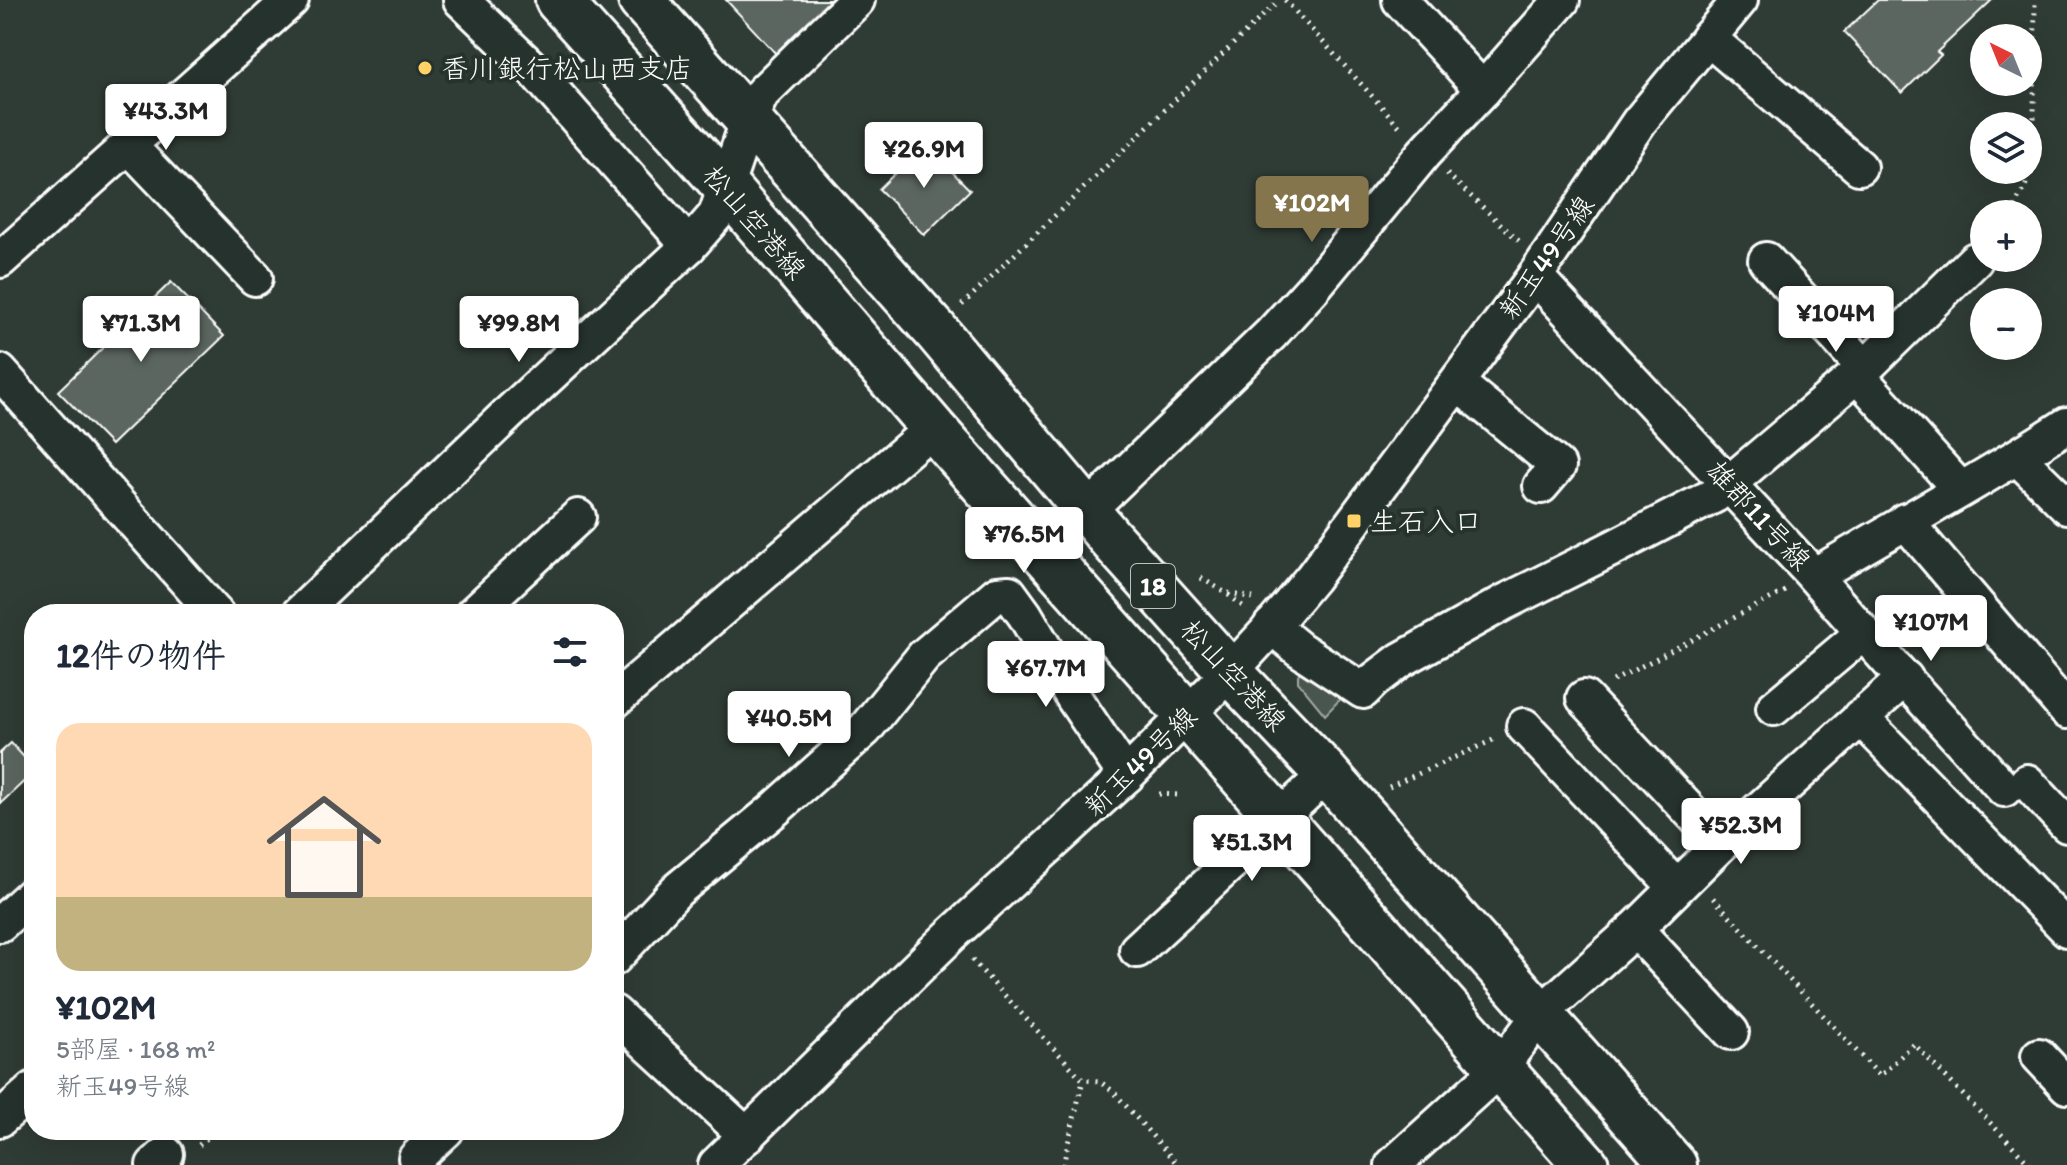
<!DOCTYPE html>
<html lang="ja">
<meta charset="utf-8">
<style>
:root{--surface:#fff;--page:#f6f6f7;--text:#1f2937;--muted:#747a83;--accent:#84754c}
body{margin:0;font-family:Itim,"Klee One",sans-serif;background:var(--page);color:var(--text);height:100vh;display:flex;flex-direction:column;font-size:30px;white-space:nowrap}
*{box-sizing:border-box;margin:0}
p{font-size:26px;color:var(--muted)}
.icon{flex:none;width:44px;height:44px;fill:none;stroke:currentColor;stroke-width:2;stroke-linecap:round;stroke-linejoin:round}
.map{position:relative;flex:1;overflow:hidden}
.details{position:absolute;left:24px;top:604px;width:600px;height:536px;display:flex;flex-direction:column;background:var(--surface);border-radius:32px;box-shadow:0 8px 32px #0002}
.details>*{flex:none}
.needle{width:52px;rotate:317deg}
.fabs{position:absolute;left:1970px;top:24px;display:grid;gap:16px}
.fabs a{display:grid;place-items:center;width:72px;height:72px;border-radius:50%;background:var(--surface);box-shadow:0 8px 32px #0002;font-size:40px}
.price{position:absolute;translate:-50% -68px;padding:0 18px;border-radius:8px;background:#fff;color:#222;font-size:26px;line-height:52px;filter:drop-shadow(0 2px 4px #0008)}
.price::after{content:'';position:absolute;left:50%;top:48px;width:24px;height:18px;margin-left:-12px;background:inherit;clip-path:polygon(0 0,100% 0,50% 100%)}
.price.active{background:var(--accent);color:#fff}
ul{padding:0;list-style:none}
li{display:grid;align-content:center;gap:16px;height:424px;padding:0 32px}
li span{display:grid;place-items:center;height:248px;border-radius:24px;color:#555}
li>.icon{margin-inline-start:auto}
span .icon{width:144px;height:144px;fill:#fffc;stroke-width:1}
li b{font-size:34px}
h2{display:flex;justify-content:space-between;align-items:center;height:96px;padding:0 32px;font-size:34px}
.map>svg:first-child{display:block}
.green{fill:#4a544f;stroke:#a4aaa7;stroke-width:2}
.building{fill:#5b6661;stroke:#fff;stroke-width:2}
.lines{fill:none;stroke-linecap:round;stroke-linejoin:round}
.minor-casing{stroke:#fff;stroke-width:40}
.primary-casing{stroke:#fff;stroke-width:50}
.path{stroke:#fff;stroke-width:5;stroke-dasharray:2 6;stroke-linecap:butt}
.minor{stroke:#26332d;stroke-width:34}
.primary{stroke:#26332d;stroke-width:44}
.poi-dot{fill:#ffd166;stroke:#26332d;stroke-width:3}
.labels{text-anchor:middle;stroke-width:8;stroke-linejoin:round;paint-order:stroke}
.shield{fill:#26332d;stroke:#bec2c0;stroke-width:2}
.shield-label{font-size:26px;font-weight:bold;fill:#fff}
.poi-label{font-size:28px;fill:#fff;stroke:#26332d;text-anchor:start}
.street-label{font-size:28px;fill:#fff;stroke:#26332d}
</style>
<div class="map">
<svg width="2067" height="1165" viewBox="0 0 2067 1165">
<rect width="100%" height="100%" fill="#2f3b35"/>
<filter id="ink" filterUnits="userSpaceOnUse"><feTurbulence type="fractalNoise" baseFrequency=".0125" numOctaves="2"/><feDisplacementMap in="SourceGraphic" scale="16" xChannelSelector="R" yChannelSelector="G"/><feConvolveMatrix kernelMatrix="1 2 1 2 8 2 1 2 1" color-interpolation-filters="sRGB"/></filter>
<g filter="url(#ink)">
<path class="green" d="M1302,668L1347,692L1325,715L1298,682V675Z"/>
<g class="building">
<path d="M726,0H835L778,56Z"/>
<path d="M1878,0H1992L1937,52L1941,55L1902,93L1844,32Z"/>
<path d="M925,144L970,190L924,235L879,189Z"/>
<path d="M171,282L224,336L111,445L58,391Z"/>
<path d="M11,743L34,768V772L0,804V753Z"/>
</g>
<g class="lines">
<g class="minor-casing">
<g id="minor">
<path d="M461,0L534,70L689,246"/>
<path d="M1400,0L1483,90"/>
<path d="M1708,38L1859,167"/>
<path d="M129,146L255,278"/>
<path d="M0,260L291,0"/>
<path d="M1766,260L1865,368"/>
<path d="M1535,276L1814,576C1898,525 1985,479 2067,425"/>
<path d="M0,372L216,614"/>
<path d="M1857,375L1960,489"/>
<path d="M1457,383L1558,466L1541,486"/>
<path d="M2018,458L2067,506"/>
<path d="M1086,512L1271,334L1312,289L1424,153L1483,90L1562,0"/>
<path d="M1905,521L2067,711"/>
<path d="M1814,576C1875,648 1941,718 2004,789"/>
<path d="M299,614L510,412L689,246L716,215L748,121L762,93L857,0"/>
<path d="M473,614L578,517"/>
<path d="M1271,626L1299,649L1363,691L1373,681L1401,660L1505,602L1615,547L1715,495L1865,368L1975,260"/>
<path d="M1584,698L1721,844"/>
<path d="M614,701L933,428"/>
<path d="M1774,708L1863,633"/>
<path d="M1860,717L2067,929"/>
<path d="M1524,726L1676,887"/>
<path d="M2027,782L2067,825"/>
<path d="M0,924L34,893"/>
<path d="M1635,929L1731,1032"/>
<path d="M1137,950L1327,774"/>
<path d="M614,958L677,890L774,810L865,729L924,656L997,594L1009,593L1025,615L1073,697L1126,776"/>
<path d="M614,1013L747,1136"/>
<path d="M2039,1056L2067,1086"/>
<path d="M0,1119L34,1089"/>
<path d="M416,1158L446,1130"/>
<path d="M154,1165L166,1154"/>
<path d="M716,1165L950,936L1126,776L1230,672L1266,633L1312,578L1535,276L1639,122L1740,0"/>
<path d="M1393,1165L1500,1068L1541,1013L1635,929L1721,844L1905,678"/>
</g>
</g>
<g class="primary-casing">
<g id="primary">
<path d="M558,0L725,186L933,428L1586,1165"/>
<path d="M641,0L936,331L1109,537L1230,672L1327,774L1674,1165"/>
</g>
</g>
<g class="path">
<path d="M1285,0L1401,128"/>
<path d="M2028,166L2034,117L2035,0"/>
<path d="M1447,174L1519,241"/>
<path d="M2011,214L2026,184L2028,170"/>
<path d="M962,305L1279,0"/>
<path d="M1201,578L1226,593L1245,608"/>
<path d="M1228,593L1253,598"/>
<path d="M1613,681L1785,591"/>
<path d="M1389,787L1493,740"/>
<path d="M1159,794L1178,795"/>
<path d="M1713,898L1880,1076L1914,1044L2031,1165"/>
<path d="M972,960L1083,1080L1099,1081L1113,1091L1178,1165"/>
<path d="M199,1145L217,1130"/>
<path d="M1063,1165L1083,1080"/>
</g>
<use href="#minor" class="minor"/>
<use href="#primary" class="primary"/>
</g>
</g>
<g class="poi-dot">
<circle cx="425" cy="68" r="8"/>
<rect x="1346" y="513" width="16" height="16" rx="4"/>
</g>
<g class="labels">
<rect class="shield" x="1131" y="564" width="44" height="44" rx="6"/>
<g class="shield-label">
<text x="1153" y="595">18</text>
</g>
<g class="poi-label">
<text x="441" y="78">香川銀行松山西支店</text>
<text x="1370" y="531">生石入口</text>
</g>
<g class="street-label">
<text transform="translate(755 222) rotate(49)" y="10">松山空港線</text>
<text transform="translate(1546 257) rotate(-55)" y="10">新玉49号線</text>
<text transform="translate(1759 515) rotate(47)" y="10">雄郡11号線</text>
<text transform="translate(1234 675) rotate(47)" y="10">松山空港線</text>
<text transform="translate(1140 761) rotate(-44)" y="10">新玉49号線</text>
</g>
</g>
</svg>
<div class="fabs">
<a><svg class="needle" viewBox="-14 -14 28 28"><path d="M0-13l5 13h-10z" fill="#e53935"/><path d="M0 13l5-13h-10z" fill="#747a83"/></svg></a>
<a><svg class="icon" aria-label="layers" viewBox="0 0 24 24"><path d="M12 4l9 5-9 5-9-5zM3 14l9 5 9-5"/></svg></a>
<a>+</a>
<a>−</a>
</div>
<b class="price" style="left:166px;top:152px">¥43.3M</b>
<b class="price" style="left:924px;top:190px">¥26.9M</b>
<b class="price active" style="left:1312px;top:244px">¥102M</b>
<b class="price" style="left:1836px;top:354px">¥104M</b>
<b class="price" style="left:141px;top:364px">¥71.3M</b>
<b class="price" style="left:519px;top:364px">¥99.8M</b>
<b class="price" style="left:1024px;top:575px">¥76.5M</b>
<b class="price" style="left:1931px;top:663px">¥107M</b>
<b class="price" style="left:1046px;top:709px">¥67.7M</b>
<b class="price" style="left:789px;top:759px">¥40.5M</b>
<b class="price" style="left:1741px;top:866px">¥52.3M</b>
<b class="price" style="left:1252px;top:883px">¥51.3M</b>
<section class="details">
<h2>12件の物件<svg class="icon" aria-label="filters" viewBox="0 0 24 24"><path d="M4 7h16M4 17h16"/><circle cx="9" cy="7" r="2"/><circle cx="15" cy="17" r="2"/></svg></h2>
<ul>
<li><span style="background:linear-gradient(#ffd9b3 70%,#c2b280 0)"><svg class="icon" aria-label="home" viewBox="0 0 24 24"><path d="M3 11l9-7 9 7M6 9v11h12V9"/></svg></span><div><b>¥102M</b><p>5部屋 · 168 m²</p><p>新玉49号線</p></div></li>
</ul>
</section>
</div>
